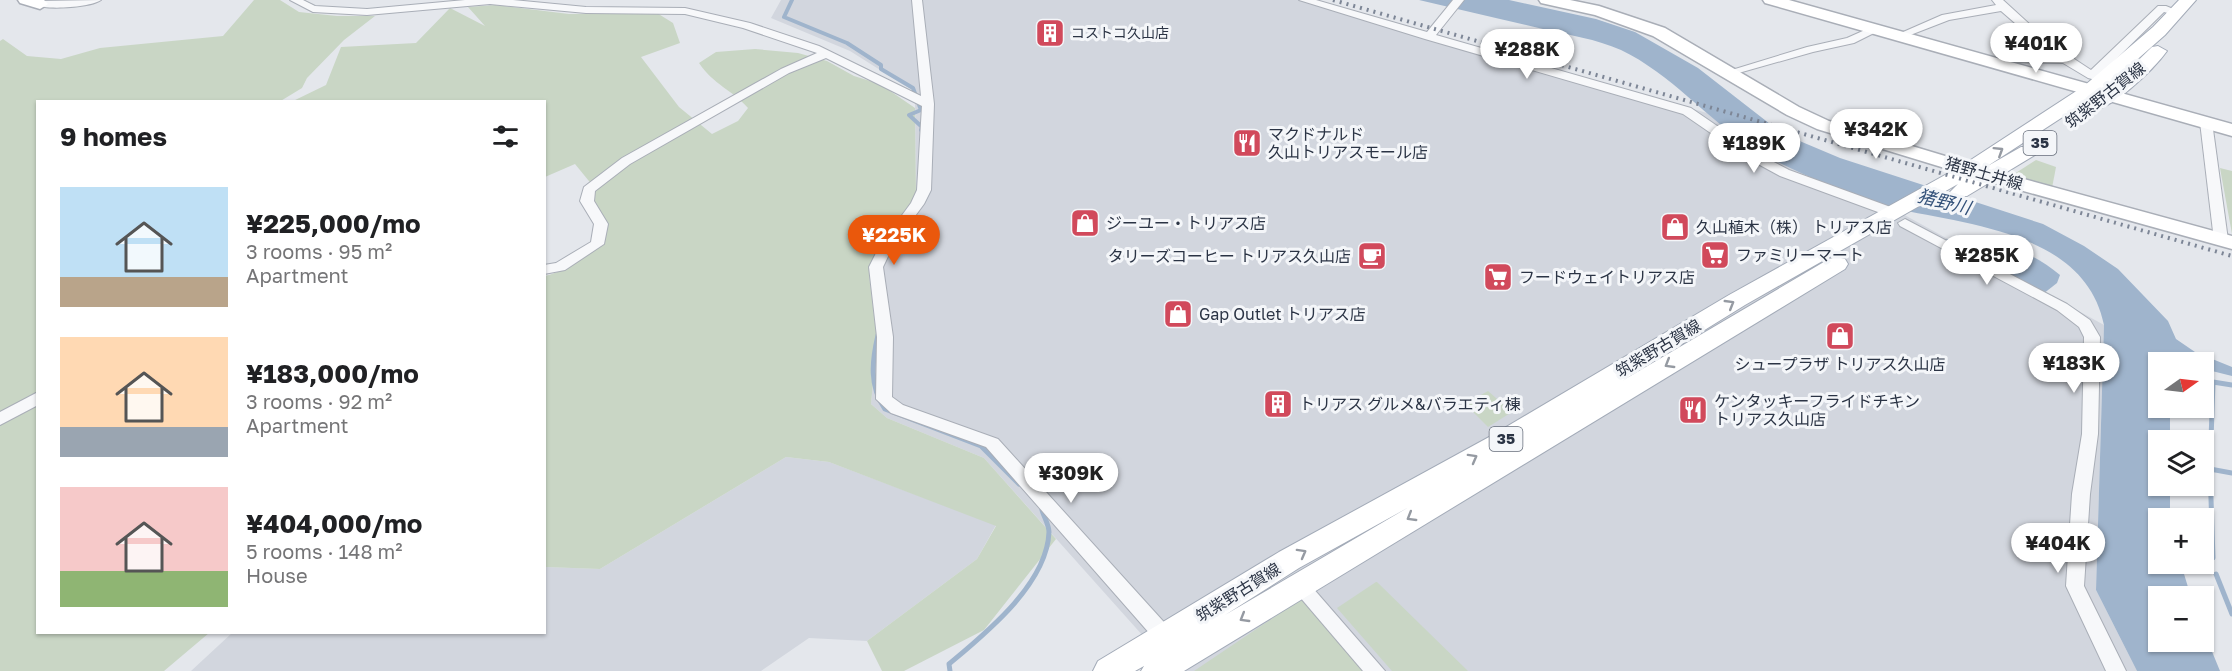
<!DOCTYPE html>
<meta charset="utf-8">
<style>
:root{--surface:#fff;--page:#f2f2f2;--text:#202124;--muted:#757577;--accent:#ea580c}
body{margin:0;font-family:"Golos Text","Noto Sans JP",sans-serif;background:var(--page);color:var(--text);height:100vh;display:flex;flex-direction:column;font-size:22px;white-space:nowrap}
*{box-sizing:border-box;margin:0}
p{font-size:20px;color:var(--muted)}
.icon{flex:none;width:33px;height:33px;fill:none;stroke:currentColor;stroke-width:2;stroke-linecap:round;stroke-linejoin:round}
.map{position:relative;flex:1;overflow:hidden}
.drawer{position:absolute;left:36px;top:100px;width:510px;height:534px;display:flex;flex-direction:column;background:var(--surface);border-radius:0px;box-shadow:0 2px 4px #0004}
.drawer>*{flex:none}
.needle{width:39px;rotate:76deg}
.buttons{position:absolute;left:2148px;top:352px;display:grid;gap:12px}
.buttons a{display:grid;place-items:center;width:66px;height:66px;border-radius:0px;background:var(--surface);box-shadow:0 2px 4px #0004;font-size:30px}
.price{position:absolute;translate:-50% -51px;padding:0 14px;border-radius:21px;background:#fff;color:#222;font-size:20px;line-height:39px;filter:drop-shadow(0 2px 3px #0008)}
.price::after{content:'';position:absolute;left:50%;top:36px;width:18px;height:14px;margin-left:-9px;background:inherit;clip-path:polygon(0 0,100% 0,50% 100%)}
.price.selected{background:var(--accent);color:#fff}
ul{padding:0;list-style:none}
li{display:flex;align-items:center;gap:18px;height:150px;padding:0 24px}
li span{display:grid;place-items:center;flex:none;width:168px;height:120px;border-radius:0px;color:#555}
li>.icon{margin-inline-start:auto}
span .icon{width:72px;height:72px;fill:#fffc;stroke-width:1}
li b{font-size:26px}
h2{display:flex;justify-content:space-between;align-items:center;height:72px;padding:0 24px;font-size:26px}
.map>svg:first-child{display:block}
.built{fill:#d2d6de}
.green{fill:#c9d6c5}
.water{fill:#9fb4cc}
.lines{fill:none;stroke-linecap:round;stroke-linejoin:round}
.stream-far1{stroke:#9fb4cc;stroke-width:4}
.stream{stroke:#9fb4cc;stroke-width:5}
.street-casing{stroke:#a9aeb7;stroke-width:2}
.secondary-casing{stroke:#a9aeb7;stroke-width:3}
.primary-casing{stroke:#a3abb8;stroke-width:2}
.street{fill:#f7f8fa;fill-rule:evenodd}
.secondary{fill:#fff;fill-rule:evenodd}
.primary{fill:#fff;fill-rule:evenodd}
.rail{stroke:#7d8696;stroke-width:4;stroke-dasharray:2 5;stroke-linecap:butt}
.oneway{stroke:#959aa2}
.labels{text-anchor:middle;stroke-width:6;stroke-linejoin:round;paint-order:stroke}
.far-poi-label{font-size:14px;fill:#2b3445;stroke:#f4f6f9;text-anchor:start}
.shield{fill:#f4f6f9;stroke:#676e7b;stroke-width:1.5}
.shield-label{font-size:15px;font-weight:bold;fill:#2b3445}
.street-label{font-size:16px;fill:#2b3445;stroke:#f4f6f9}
.poi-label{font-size:16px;fill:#2b3445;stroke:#f4f6f9;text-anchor:start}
.water-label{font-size:18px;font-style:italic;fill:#34527a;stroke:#f4f6f9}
</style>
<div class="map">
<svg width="2232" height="671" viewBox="0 0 2232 671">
<rect width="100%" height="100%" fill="#e4e7ec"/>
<g class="built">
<path d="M781,0H1316L1707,113L1752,148L1812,178L1890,207L2104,325L2096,590L2137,671H1179L1144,637L984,458L887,418L871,404L877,340L869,275L879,244L916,196L915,92L850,51L771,18Z"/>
<path d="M786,457L829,462L996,525L977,559L867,641L809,638L761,671H191L232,633H544L545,567L600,569Z"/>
</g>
<g class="green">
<path d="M254,0H280L299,12L337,16H375L344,40L307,78L302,88L279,102H38V633H209L164,671H0V41L3,39L27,56L61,59L100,48L223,36Z"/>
<path d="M495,5L569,14L657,13L673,23L680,43L641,57L679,107L712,134L738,121L748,108C731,89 714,85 699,63L716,52L755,49L798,53L827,61L854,76L880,84L915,108L916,196L879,244L869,275L877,340L871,404L887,418L984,458L1056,539L984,630L904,671H882L867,641L977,559L996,526L829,462L786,457L600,569L545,567V276C564,271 584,260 597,244L593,186L575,164L545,177L544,102H291L326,85L341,47L416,43L450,8L485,26L468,7Z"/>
<path d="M2036,160L2056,167L2052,188L2011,176Z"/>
<path d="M2220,168L2232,171V234Z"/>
<path d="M1488,391L1512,412L1488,427L1465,404Z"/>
<path d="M1376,582H1377L1468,671H1392L1337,608Z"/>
<path d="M1301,599L1366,671H1194Z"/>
</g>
<g class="water">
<path d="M1419,0H1509L1596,19L1635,32L1698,68L1783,134L1840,158L2043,224L2084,246L2118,269L2168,321L2176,339L2195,352L2232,367V376L2204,369V363H2183L2170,359V363H2158V408H2170V441H2158V486H2170V519H2158V564H2181L2191,597H2158V642H2204V632L2220,671H2137L2096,590L2104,325C2085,232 1968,225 1893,208C1866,202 1837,188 1812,178C1792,169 1770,159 1751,147C1706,118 1671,74 1621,50C1596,39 1569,35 1543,29C1501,19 1460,10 1419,0Z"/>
<path d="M1959,235C1996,239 2031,251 2060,275L2057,283L2043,294L1945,240Z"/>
</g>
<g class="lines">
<path class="stream-far1" d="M792,0L784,17L847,43L881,65V69L913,88L921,110L909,115L922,127L921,130"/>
<g class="stream">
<path d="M878,335C872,361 869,386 885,409L981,446L1019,484"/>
<path d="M2232,385L2213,382L2210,469L2232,473"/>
<path d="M2210,469L2213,558"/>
<path d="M2216,574L2232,614"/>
<path d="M950,671L949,664C986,633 1047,584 1049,532C1049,525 1044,517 1042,510"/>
</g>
<g class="street-casing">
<g id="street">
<path d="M101,0C92,7 44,11 35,4L40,1Z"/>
<path d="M290,0H303L315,6L367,9L465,0H513L586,7L685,8L750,23L819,46L921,96L912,0H922L934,104L931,190L924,204L893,246L883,267L893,337L892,397L903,405L998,439L1172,631L1174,637L1172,643L1165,645L1158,643L986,447L891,413L876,399L877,337L869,267L880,245L911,203L917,190L922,106L826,58L789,73L630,164L595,191L594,201L608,224L604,244L565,270L544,274V265L556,263L591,242L594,224L580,201L584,187L622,158L781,69L817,53L743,28L685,14L586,13L490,4L367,15L313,12Z"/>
<path d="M1299,0H1316L1427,32L1453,0H1464L1436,35L1691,108L1755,152L1789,170L1896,209L1898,212L1896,215H1886L1780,176L1747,158L1683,114L1425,39Z"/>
<path d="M1992,0H2003L2050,43L2091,70L2158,6H2166L2183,13L2178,16L2164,12L2101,74L2109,79L2103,82L2088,78L2063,63L2008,62L2003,66H1995V62L2005,56H2053L2001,11L1949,20L1900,39L1894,36L1942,15L1996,5Z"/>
<path d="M1874,26L1879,29L1878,31L1854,43L1813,52L1728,76L1722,73L1807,47L1847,38Z"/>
<path d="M2206,118L2212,122L2228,240L2221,244L2214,240L2200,122Z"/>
<path d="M1905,219L2067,304L2090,320L2100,337L2098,434L2090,494L2084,586L2126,671H2106L2066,586L2072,494L2082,434L2084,337L2079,327L2057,310L1900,226L1898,223Z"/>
<path d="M38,392V405L0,425V412Z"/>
<path d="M1299,576L1305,579L1385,671H1363L1293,589L1290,584L1293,579Z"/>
</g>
</g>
<g class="secondary-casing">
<g id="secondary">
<path d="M18,0H44L48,4L40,9L20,3Z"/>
<path d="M1539,0H1570L1599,6L1665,28L1799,107L1829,121L1998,172L2232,236V249L1984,180L1817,129L1787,115L1653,36L1595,15L1541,3Z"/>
<path d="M1763,0H1789L2232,124V136L1765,3Z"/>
</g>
</g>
<g class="primary-casing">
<g id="primary">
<path d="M2179,0H2196L2165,35L2098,94L1986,167L2021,147H2035L2038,151L2035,155L1967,196H1953L1950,192L1958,184L1745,305L1622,381L1829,259L1837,257L1845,259L1848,264L1845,269L1184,671H1141L1144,666L1135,671H1093L1098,661L1279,552L1491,436L1729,295L1963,165L2084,86L2153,27ZM1409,507L1225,615L1299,568Z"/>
<path d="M2158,46L2167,51C2155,68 2108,115 2087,110L2084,106L2087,102L2121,77L2152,47Z"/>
</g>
</g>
<use href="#street" class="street"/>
<use href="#secondary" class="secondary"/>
<use href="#primary" class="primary"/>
<path class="rail" d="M1333,0L2232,256"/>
</g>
<defs><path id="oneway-chevron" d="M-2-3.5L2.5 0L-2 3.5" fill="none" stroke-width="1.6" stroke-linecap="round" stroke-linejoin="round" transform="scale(1.5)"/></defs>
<g class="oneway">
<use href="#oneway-chevron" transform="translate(1999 151) rotate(-32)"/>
<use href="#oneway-chevron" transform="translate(1730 304) rotate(-31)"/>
<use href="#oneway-chevron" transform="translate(1669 364) rotate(149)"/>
<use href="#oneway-chevron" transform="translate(1473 458) rotate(-29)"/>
<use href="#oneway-chevron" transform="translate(1411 517) rotate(149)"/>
<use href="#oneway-chevron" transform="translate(1302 553) rotate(-29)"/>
<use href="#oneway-chevron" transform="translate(1244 618) rotate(149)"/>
</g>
<defs>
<g id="building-square" transform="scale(1.5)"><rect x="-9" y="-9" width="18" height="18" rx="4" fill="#d1495b" stroke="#f4f6f9"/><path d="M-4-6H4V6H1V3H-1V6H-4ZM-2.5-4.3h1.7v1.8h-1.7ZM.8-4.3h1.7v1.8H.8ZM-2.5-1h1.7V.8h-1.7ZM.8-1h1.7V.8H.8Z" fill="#fff"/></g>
<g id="restaurant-square" transform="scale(1.5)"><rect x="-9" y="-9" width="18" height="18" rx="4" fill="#d1495b" stroke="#f4f6f9"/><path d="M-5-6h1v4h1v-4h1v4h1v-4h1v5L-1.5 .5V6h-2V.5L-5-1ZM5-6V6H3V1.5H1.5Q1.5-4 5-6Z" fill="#fff"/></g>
<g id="shop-square" transform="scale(1.5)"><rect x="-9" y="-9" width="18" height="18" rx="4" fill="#d1495b" stroke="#f4f6f9"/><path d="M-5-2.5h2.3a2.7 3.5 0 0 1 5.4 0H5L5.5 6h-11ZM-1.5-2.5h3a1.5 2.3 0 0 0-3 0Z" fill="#fff"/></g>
<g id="supermarket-square" transform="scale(1.5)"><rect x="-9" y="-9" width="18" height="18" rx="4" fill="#d1495b" stroke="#f4f6f9"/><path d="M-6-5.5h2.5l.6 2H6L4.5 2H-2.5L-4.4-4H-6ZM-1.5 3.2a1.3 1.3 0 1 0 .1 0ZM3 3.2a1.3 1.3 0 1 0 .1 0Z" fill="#fff"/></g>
<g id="cafe-square" transform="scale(1.5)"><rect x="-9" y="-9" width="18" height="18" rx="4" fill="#d1495b" stroke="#f4f6f9"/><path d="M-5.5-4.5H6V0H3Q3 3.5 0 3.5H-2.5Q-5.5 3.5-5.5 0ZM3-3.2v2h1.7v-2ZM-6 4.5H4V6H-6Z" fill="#fff"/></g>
</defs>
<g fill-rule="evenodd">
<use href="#building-square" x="1050" y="33"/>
<use href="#restaurant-square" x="1247" y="143"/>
<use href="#shop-square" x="1085" y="223"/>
<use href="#shop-square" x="1675" y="227"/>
<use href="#supermarket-square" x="1715" y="255"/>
<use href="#cafe-square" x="1372" y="256"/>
<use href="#supermarket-square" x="1498" y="277"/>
<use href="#shop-square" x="1178" y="314"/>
<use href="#shop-square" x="1840" y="336"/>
<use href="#building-square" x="1278" y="404"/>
<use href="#restaurant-square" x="1693" y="410"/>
</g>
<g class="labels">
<g class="far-poi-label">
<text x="1071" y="38">コストコ久山店</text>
</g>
<g class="shield">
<rect x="2023.5" y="131" width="33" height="24" rx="4.5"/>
<rect x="1489.5" y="427" width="33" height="24" rx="4.5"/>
</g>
<g class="shield-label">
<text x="2040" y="148">35</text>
<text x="1506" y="444">35</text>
</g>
<g class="street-label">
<text transform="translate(2105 95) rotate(-38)" y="6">筑紫野古賀線</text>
<text transform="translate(1984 173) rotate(16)" y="6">猪野土井線</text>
<text transform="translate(1658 348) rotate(-31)" y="6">筑紫野古賀線</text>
<text transform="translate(1238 592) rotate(-32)" y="6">筑紫野古賀線</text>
</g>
<g class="poi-label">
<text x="1268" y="140">マクドナルド<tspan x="1268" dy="18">久山トリアスモール店</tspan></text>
<text x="1106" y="229">ジーユー・トリアス店</text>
<text x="1696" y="233">久山植木（株） トリアス店</text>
<text x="1736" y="261">ファミリーマート</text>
<text x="1351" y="262" text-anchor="end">タリーズコーヒー トリアス久山店</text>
<text x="1519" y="283">フードウェイトリアス店</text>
<text x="1199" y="320">Gap Outlet トリアス店</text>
<text x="1840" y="370" text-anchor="middle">シュープラザ トリアス久山店</text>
<text x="1714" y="407">ケンタッキーフライドチキン<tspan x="1714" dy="18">トリアス久山店</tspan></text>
<text x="1299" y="410">トリアス グルメ&amp;バラエティ棟</text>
</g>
<g class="water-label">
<text transform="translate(1944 202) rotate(14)" y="6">猪野川</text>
</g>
</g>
</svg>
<div class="buttons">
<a><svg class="needle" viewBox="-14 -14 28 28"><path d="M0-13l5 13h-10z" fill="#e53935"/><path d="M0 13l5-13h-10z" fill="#757577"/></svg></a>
<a><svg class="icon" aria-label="layers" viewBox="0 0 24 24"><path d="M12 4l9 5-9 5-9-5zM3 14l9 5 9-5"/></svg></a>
<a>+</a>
<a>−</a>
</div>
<b class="price" style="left:2036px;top:74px">¥401K</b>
<b class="price" style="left:1527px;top:80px">¥288K</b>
<b class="price" style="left:1876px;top:160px">¥342K</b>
<b class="price" style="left:1754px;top:174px">¥189K</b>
<b class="price selected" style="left:894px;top:266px">¥225K</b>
<b class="price" style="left:1987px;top:286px">¥285K</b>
<b class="price" style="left:2074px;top:394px">¥183K</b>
<b class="price" style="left:1071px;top:504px">¥309K</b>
<b class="price" style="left:2058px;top:574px">¥404K</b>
<section class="drawer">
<h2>9 homes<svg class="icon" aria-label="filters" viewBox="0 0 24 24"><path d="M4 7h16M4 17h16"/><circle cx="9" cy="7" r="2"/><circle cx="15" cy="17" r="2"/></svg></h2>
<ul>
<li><span style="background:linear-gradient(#bfe0f5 75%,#b9a48a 0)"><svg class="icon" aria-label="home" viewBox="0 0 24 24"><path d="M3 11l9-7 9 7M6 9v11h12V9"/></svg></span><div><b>¥225,000/mo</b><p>3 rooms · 95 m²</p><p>Apartment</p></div></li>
<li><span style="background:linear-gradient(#ffd9b3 75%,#9aa5b1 0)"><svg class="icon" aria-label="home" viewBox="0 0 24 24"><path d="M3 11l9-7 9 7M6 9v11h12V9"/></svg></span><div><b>¥183,000/mo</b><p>3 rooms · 92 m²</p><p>Apartment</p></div></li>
<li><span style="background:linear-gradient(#f6c9c9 70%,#8fb573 0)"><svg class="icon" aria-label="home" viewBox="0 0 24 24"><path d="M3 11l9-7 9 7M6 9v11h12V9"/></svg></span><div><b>¥404,000/mo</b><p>5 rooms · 148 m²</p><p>House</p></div></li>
</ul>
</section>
</div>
